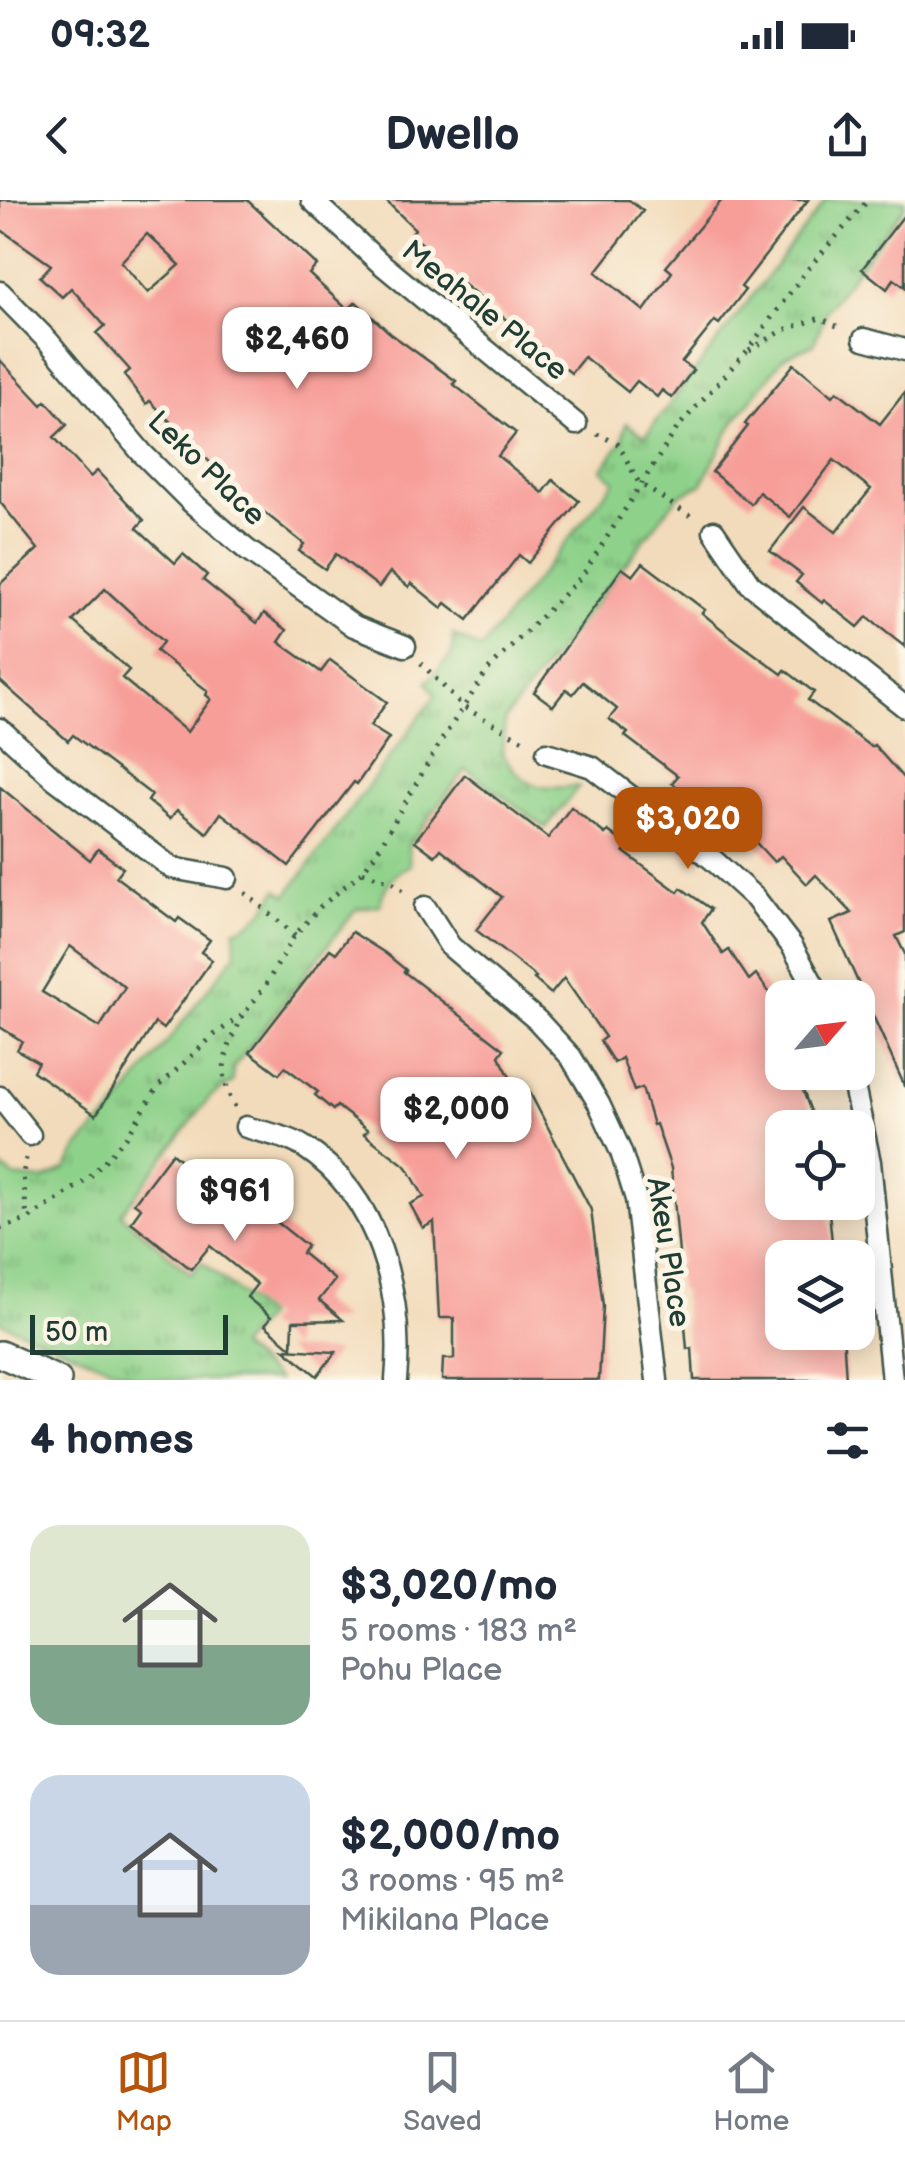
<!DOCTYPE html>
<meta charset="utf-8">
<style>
:root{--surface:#fff;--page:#f6f6f7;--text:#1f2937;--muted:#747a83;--line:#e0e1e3;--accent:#b45309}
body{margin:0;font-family:"Balsamiq Sans",sans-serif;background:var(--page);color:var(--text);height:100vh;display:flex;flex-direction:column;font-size:38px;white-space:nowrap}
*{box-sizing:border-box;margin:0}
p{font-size:32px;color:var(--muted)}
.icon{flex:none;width:55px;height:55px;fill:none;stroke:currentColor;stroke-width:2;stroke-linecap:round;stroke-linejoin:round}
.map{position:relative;height:1180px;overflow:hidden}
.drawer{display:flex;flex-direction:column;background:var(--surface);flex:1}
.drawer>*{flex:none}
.needle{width:65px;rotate:62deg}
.tools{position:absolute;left:765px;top:780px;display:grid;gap:20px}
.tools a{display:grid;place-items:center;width:110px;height:110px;border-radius:20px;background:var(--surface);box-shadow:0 5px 25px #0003;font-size:50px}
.scale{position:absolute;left:30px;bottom:25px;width:198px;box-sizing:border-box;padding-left:10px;border:5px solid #1f3d34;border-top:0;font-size:28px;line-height:35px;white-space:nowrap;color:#1f3d34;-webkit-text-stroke:8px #fcf5e5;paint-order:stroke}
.price{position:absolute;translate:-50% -85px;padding:0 22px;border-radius:20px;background:#fff;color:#222;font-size:32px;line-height:65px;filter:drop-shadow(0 2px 5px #0008)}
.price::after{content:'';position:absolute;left:50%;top:60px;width:30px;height:22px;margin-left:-15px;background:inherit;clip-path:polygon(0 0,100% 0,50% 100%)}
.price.active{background:var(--accent);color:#fff}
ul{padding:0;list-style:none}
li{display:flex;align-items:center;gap:30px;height:250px;padding:0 30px}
li span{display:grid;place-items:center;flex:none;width:280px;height:200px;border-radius:30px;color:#555}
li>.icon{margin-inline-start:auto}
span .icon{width:120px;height:120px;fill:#fffc;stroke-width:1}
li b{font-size:42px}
h2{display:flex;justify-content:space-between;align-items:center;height:120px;padding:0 30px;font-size:42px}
.status{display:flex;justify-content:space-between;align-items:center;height:70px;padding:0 50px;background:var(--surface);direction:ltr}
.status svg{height:28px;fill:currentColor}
header{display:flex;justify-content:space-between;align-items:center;height:130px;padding:0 30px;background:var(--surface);font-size:45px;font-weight:800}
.tabs{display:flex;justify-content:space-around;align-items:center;height:140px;border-top:2px solid var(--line);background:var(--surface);font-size:28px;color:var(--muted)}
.tabs a{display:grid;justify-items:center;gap:5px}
.tabs .active{color:var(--accent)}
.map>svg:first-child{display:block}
.grass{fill:url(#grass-tufts);stroke:#56875f;stroke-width:2.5}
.building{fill:#f79e99;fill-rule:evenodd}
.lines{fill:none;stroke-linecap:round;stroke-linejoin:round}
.minor-casing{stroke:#3f5548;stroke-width:25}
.tertiary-casing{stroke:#3f5548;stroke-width:30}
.path{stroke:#3f5548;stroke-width:5;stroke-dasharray:2.5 8;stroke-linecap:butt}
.minor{stroke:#fff;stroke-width:20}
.tertiary{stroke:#fff;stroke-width:25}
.labels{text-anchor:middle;stroke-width:10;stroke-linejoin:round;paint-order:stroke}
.street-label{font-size:30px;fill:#1f3d34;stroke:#fcf5e5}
</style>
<div class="status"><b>09:32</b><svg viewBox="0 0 49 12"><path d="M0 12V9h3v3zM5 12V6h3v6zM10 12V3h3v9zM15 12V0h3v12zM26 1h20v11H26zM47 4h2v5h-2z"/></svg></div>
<header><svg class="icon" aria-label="back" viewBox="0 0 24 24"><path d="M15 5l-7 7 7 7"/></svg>Dwello<svg class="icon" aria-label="share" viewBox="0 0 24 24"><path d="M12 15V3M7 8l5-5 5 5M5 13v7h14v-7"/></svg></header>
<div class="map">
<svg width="905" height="1180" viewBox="0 0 905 1180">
<defs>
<pattern id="grass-tufts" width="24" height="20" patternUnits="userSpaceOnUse" patternTransform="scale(2.5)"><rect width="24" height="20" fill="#8ed18a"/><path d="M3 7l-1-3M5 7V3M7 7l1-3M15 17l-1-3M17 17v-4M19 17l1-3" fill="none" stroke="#73ab72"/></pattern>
</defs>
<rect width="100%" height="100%" fill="#fcf5e5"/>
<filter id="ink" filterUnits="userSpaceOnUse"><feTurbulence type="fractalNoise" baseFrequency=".01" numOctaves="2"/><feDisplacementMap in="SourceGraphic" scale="20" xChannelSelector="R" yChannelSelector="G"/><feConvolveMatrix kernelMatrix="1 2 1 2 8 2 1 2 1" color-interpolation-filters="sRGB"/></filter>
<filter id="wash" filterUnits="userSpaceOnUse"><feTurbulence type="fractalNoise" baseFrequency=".0048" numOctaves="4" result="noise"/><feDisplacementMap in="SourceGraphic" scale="40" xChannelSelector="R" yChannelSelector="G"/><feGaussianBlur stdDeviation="2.25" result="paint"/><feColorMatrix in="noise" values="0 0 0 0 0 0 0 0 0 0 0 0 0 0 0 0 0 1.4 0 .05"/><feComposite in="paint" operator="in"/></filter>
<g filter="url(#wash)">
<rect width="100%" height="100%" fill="#f2dbbb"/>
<path class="grass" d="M826,0H905V6L827,109L814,144L784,157L734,222L701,285L678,296L505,519L502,554C527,589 537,590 579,586L546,628L466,569L408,646L410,665C392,675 384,685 380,705L356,709L233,868V882L210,897L121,1014L191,1074L202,1062L266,1116L239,1147L278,1180H141L0,1122V966L14,977L43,980L66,969L80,945L113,912L236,753L235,730C257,723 266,708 278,689L287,695L436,495L427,482L452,454L453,435L481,449L615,281L602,269L623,240L626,223L645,236Z"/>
<g id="blocks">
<g class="building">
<path d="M0,0H247L317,65L309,74L348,110L356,102L391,134L456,181L453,184L516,233L498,256L543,293L553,280L579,301L528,363L519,355L468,420L446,403L442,408L411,383L409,387L390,372L379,387L336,354L325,369L299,351L304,344L240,293L150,201L146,204L124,175L130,170L97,133L105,126L71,88L62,97L40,77L51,65L0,29ZM147,34L180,65L148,93L121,62Z"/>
<path d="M385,0H629L643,11L596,72L644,111L672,72L666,67L722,0H808L741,87L745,90L719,124L715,121L682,162L693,170L672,198L662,190L657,197L637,181L628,192L584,157L571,173L448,72L445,75L422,55L427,48L411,34L415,29Z"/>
<path d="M905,14V87L894,79L887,89L862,69Z"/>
<path d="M0,160L42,205L46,201L67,225L54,237L90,277L97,271L144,320L137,328L175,363L183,354L207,375L203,380L257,423L264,413L287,430L279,442L321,472L330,460L387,502L370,526L389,538L357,584L354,582L289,666L221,613L207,633L177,610L170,619L148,601L152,595L73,535L68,541L0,481V384L38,349L0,302ZM105,389L163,442L156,451L208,491L206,495L211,499L187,532L122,478L129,470L73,421Z"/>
<path d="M794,164L833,196L837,191L880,224L905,192V447L867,417L858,427L824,400L822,403L796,382L802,375L770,351L804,307L836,332L871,289L834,260L790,317L759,292L751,304L712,272L748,226L745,224Z"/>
<path d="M643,363L705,410L702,413L730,436L782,474L785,470L814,492L808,500L871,547L874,545L905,580V732L896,736L905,754V887L831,722L852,713L816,675L807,684L781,656L774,662L734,619L730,625L672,583L678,576L625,536L628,533L609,519L617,509L583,482L573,494L566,489L553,506L534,492L622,368L633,376Z"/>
<path d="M465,575L548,638L571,607L605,634L608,631L628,646L624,652L678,692L681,688L711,709L702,722L723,754L729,750L749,780L756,774L782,810V883L798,877L817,928H782V1002H828L832,1042H825L826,1058H782V1132H843L846,1180H694L692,1148L687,1149L682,1091H679L676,1064H680L671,968L656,924L653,925L642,888L634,891L622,858L614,863L600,841L605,837L564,778L551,794L534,779L536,777L476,730L502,697L441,649L435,656L415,641Z"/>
<path d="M0,587L90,660L98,649L123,668L116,677L176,722L179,718L210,740L201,752L212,760L163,829L155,823L96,915L33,871L38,862L17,850L22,841L0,827ZM70,746L125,787L100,827L42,792Z"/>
<path d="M352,732L385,753L406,770L404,772L504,849L499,856L521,898L530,893L591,1010L603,1106L599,1180H442L443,1159H454V1118H439L434,1022L423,1028L410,1004L424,997L407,967L364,934L368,930L337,906L333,910L315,895L318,892L285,867L279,874L250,852L330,749L336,753Z"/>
<path d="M172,953L242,1012L253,998L274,1015L272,1018L307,1046L302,1053L335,1080L319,1100L343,1120L293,1121L292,1148L265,1125L271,1117L247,1097L257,1084L210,1046L191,1069L131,1022L141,1008L134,1003Z"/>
<path d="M284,1149L336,1152L317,1176Z"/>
</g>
</g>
</g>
<g filter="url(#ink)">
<use href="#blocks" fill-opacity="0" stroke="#3f5548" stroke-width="2.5"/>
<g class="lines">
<g class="minor-casing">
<g id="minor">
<path d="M312,0L378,61L576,224"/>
<path d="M0,92L48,141L142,253L190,301L247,350L354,426L405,446"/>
<path d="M864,139L905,150"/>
<path d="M714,331L750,384L905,507"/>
<path d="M0,529L55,579L172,668L227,678"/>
<path d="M547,553L592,567L712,659L755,698L792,746L821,798"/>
<path d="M425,707L450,746L537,820L571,857L599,904L621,952L636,999L657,1180"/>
<path d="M851,872L870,962L892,1180"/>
<path d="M0,897L30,935"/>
<path d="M246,927C264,933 288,936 304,947C379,996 404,1095 396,1180"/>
</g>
</g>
<g class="tertiary-casing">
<path id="tertiary" d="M0,1154L58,1180"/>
</g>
<g class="path">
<path d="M749,150L784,130L820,118L843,129"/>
<path d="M597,234L618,244L639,283L695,319"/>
<path d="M421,463L463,507L527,542"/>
<path d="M363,672L394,683L406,693"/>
<path d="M245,693L295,735"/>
<path d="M235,907C214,866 227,853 243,814"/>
<path d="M26,958L23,974L27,1020"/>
<path d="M0,1028L27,1020L88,979L127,936L158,887L214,835L244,814L265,786L295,735L320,707L362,672L376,653L441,541L488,470L582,376L678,227L747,151L806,71L868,0"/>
</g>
<use href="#minor" class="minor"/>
<use href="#tertiary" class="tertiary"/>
</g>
</g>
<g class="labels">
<g class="street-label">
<text transform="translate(485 110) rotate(39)" y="10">Meahale Place</text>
<text transform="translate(207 268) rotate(44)" y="10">Leko Place</text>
<text transform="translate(669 1052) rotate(81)" y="10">Akeu Place</text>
</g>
</g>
</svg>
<div class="tools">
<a><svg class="needle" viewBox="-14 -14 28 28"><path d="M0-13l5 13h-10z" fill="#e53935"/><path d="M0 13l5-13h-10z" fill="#747a83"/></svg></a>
<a><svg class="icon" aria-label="locate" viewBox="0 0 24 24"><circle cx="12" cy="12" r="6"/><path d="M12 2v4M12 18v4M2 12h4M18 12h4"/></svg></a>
<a><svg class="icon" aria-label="layers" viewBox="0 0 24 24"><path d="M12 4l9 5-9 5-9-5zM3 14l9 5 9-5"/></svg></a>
</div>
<div class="scale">50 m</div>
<b class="price" style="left:297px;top:192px">$2,460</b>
<b class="price active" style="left:688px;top:672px">$3,020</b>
<b class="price" style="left:456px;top:962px">$2,000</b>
<b class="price" style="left:235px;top:1044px">$961</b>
</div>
<section class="drawer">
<h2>4 homes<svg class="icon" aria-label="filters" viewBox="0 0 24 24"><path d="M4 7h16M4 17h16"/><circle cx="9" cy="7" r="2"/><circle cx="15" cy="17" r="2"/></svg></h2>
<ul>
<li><span style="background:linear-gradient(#dfe7d0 60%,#7fa58c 0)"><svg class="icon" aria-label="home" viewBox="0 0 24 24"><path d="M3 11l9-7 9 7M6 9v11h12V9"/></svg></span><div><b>$3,020/mo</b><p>5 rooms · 183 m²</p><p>Pohu Place</p></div></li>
<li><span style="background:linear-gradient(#c9d6e8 65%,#9aa5b1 0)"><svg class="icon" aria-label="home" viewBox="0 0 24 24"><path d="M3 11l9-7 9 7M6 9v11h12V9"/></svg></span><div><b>$2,000/mo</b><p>3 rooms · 95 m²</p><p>Mikilana Place</p></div></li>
</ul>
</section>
<nav class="tabs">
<a class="active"><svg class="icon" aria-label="map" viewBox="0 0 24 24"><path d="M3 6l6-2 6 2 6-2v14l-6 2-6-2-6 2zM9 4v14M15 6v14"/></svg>Map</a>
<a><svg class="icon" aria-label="saved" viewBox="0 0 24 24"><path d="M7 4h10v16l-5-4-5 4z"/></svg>Saved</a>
<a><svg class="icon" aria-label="home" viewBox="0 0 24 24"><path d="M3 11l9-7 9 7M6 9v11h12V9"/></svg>Home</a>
</nav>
